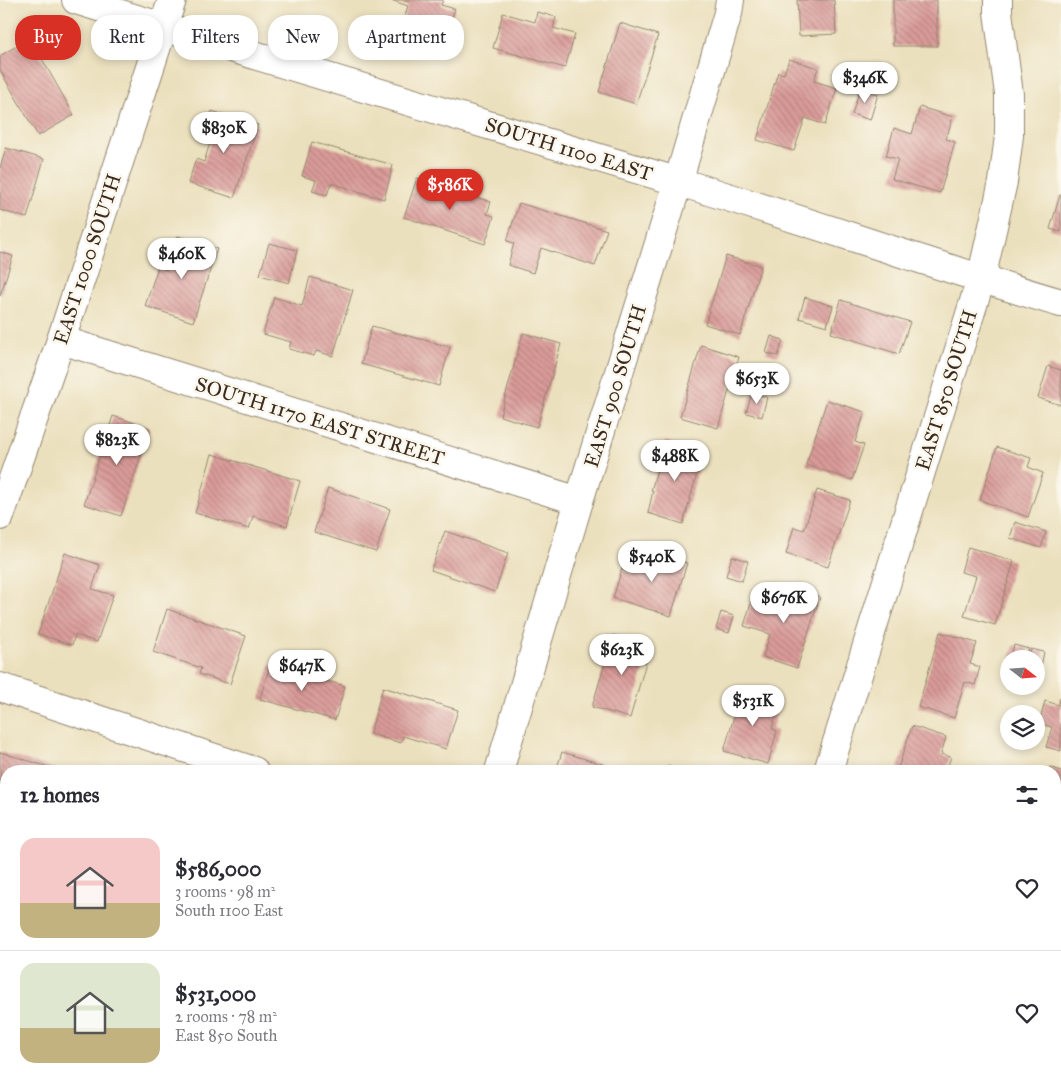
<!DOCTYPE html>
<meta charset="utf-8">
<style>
:root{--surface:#fff;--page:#f7f7f7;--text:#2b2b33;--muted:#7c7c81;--line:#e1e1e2;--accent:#d93025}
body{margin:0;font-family:"IM FELL Great Primer",serif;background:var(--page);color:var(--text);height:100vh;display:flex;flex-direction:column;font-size:19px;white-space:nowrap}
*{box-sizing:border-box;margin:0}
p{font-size:16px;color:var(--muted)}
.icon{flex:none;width:28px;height:28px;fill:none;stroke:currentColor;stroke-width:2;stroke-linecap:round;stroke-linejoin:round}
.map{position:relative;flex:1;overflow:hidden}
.side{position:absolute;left:0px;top:765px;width:1061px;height:320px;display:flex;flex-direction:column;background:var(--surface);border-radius:20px 20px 0 0;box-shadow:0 2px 8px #0003}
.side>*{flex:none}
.banner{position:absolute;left:15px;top:15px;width:500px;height:45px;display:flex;gap:10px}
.needle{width:32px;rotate:107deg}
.controls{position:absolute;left:1000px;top:650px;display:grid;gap:10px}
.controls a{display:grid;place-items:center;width:45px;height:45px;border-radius:50%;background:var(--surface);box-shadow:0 2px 8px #0003;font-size:25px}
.price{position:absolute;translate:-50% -42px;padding:0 11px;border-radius:18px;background:#fff;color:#222;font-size:16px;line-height:32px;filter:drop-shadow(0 1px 2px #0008)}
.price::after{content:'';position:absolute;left:50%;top:30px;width:15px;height:11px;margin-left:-8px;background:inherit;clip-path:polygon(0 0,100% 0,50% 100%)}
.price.active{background:var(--accent);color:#fff}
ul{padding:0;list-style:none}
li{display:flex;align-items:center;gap:15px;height:125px;padding:0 20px}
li+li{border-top:1px solid var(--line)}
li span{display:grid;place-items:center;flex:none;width:140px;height:100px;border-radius:15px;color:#555}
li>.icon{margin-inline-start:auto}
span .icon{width:60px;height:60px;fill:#fffc;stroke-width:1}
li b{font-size:21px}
h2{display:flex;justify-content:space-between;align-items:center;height:60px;padding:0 20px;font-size:21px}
.chip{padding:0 18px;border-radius:20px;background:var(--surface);box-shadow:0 2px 8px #0003;font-size:18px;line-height:45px}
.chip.active{background:var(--accent);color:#fff}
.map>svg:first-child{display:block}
.building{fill:url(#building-back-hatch)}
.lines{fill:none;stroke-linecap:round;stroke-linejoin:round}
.minor-casing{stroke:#93856e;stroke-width:30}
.minor{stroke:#fff;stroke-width:28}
.labels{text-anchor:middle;stroke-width:5;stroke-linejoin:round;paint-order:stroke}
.street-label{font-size:20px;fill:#3b2a1e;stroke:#fbf7ec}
</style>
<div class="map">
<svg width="1061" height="1085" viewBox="0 0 1061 1085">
<defs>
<pattern id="building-back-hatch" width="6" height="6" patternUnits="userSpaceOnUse" patternTransform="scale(1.25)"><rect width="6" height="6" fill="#da9b99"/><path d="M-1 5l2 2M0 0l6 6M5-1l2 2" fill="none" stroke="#b27f7c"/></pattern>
</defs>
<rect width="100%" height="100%" fill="#fbf7ec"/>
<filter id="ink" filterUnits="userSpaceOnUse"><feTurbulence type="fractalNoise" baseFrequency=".02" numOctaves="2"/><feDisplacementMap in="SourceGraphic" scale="10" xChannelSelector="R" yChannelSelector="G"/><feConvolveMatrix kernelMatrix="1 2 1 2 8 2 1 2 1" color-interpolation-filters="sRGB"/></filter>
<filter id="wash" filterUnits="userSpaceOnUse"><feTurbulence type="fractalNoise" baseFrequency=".0096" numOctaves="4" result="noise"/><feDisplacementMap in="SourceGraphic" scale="20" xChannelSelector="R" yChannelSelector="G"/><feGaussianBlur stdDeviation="1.12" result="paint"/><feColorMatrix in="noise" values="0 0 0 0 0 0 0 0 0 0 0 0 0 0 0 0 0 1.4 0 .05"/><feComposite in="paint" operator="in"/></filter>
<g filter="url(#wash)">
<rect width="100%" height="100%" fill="#ebe0bd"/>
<g id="blocks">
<g class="building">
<path d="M391,0H443L441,5L455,9L445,37L403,22L408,6Z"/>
<path d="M797,0H834L836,34L799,36Z"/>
<rect x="893" y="0" width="44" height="46"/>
<path d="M537,12L556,17L553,28L575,34L565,68L493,48L503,13L535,22Z"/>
<path d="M620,23L658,35L636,104L599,92Z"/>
<path d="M30,38L74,115L38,136L0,70V56Z"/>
<path d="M789,59L818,68L814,81L837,88L825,125L805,118L794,151L757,140L778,72L784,74Z"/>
<path d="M864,73L887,75L886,89L862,87Z"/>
<path d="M860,89L878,94L870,120L852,114Z"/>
<path d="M920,107L953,117L946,139L955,142L940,193L892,179L898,159L886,156L894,128L912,134Z"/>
<path d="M212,111L258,125L234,198L188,183L196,159L204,162L210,143L202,141Z"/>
<path d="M312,142L393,165L384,199L331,183L327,195L312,191L316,180L302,176Z"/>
<path d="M6,148L44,159L27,218L0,210V168Z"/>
<path d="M417,178L491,202L487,214L494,216L485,244L404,217Z"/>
<path d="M1060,195H1061V232L1050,229Z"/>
<path d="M519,203L607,230L595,266L541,248L533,273L508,265L514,243L507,241Z"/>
<path d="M178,236L217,249L193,322L145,306L158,267L167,270Z"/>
<path d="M269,243L297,250L289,283L260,275Z"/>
<path d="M0,252L13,256L0,296Z"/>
<path d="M726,256L761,266L740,335L705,324Z"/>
<path d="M310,277L353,290L333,356L316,351L314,356L289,349L291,342L263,334L274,297L302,306Z"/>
<path d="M805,297L833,306L827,326L799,318Z"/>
<path d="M841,300L910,322L899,354L831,333Z"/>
<path d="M372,326L450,347L439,386L361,364Z"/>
<path d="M523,333L561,344L537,427L500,416Z"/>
<path d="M771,336L783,340L778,356L766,353Z"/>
<path d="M701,345L739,357L718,428L680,417Z"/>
<path d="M1048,366L1061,370V405L1038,398Z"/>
<path d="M752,393L767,397L762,417L746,413Z"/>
<path d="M827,400L865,412L855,442L864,445L852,480L806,465Z"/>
<path d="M113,416L150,428L121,516L84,504Z"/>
<path d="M665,441L703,452L683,524L648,513L653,491H651Z"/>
<path d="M997,447L1031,458L1028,467L1043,473L1028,517L980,500Z"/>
<path d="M212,454L300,481L287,526L253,516L249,529L195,513Z"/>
<path d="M328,488L390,509L376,552L314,532Z"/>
<path d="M817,490L850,500L828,567L786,554L794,527L804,530Z"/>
<path d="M1015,522L1046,532L1041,548L1010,538Z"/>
<path d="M445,531L508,553L495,592L431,570Z"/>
<path d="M968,547L1014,561L995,625L964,616L976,576L961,572Z"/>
<path d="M641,550L687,563L671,616L613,598L622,569L634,573Z"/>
<path d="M65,553L100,565L92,589L113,595L97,642L75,635L72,645L38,634Z"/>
<path d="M732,556L748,561L742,581L726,576Z"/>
<path d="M785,586L820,597L797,668L763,657L770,634L744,626L753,596L779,605Z"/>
<path d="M167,609L246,636L230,684L199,674L201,668L153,652Z"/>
<path d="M721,612L734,616L729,633L716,629Z"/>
<path d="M940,632L977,643L970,664L980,667L975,685L965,682L954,718L918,707Z"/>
<path d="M613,635L651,645L630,718L592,707Z"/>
<path d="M1014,645L1029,649L1026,659H1010Z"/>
<path d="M1031,649L1044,652L1041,666L1036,664V659H1029Z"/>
<path d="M270,665L345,686L335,720L260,699Z"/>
<path d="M383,687L458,710L446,749L403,736L401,743L370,734Z"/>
<path d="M742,689L780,700L772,729L777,731L768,764L724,751Z"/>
<path d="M1060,698H1061V751L1046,747L1052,727L1039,724L1045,701L1059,705Z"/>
<path d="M912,726L946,737L941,754L951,757L946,771L937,769V771H897Z"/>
<path d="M0,752L62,771H6V792L0,791Z"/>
<path d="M562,752L625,771H556Z"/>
<path d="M668,766L682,771H666Z"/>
<path d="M1050,767L1061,771V847L1059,852L1055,851V771H1048Z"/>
<path d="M6,1075V1079H26L46,1085H3Z"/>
<path d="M195,1079H258L256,1085H203L194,1081Z"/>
<path d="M306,1079H359L357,1085H304Z"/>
<path d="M843,1079H912L910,1085H850L851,1082Z"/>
<path d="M929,1079H998L1012,1083L1011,1085H927Z"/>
</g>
</g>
</g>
<g filter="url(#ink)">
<use href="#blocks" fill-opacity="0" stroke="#93856e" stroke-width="1"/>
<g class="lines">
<g class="minor-casing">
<g id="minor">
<path d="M76,0C275,63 476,121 676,181C805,220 932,265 1061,303"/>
<path d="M61,340L579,501"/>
<path d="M0,516L61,340L172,0"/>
<path d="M0,687L254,771"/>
<path d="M499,771L579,501L678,182L728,13L730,0"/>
<path d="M828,771L981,279L1003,182L1009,136V94L998,12V0"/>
<path d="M1055,1025L1061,1027"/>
<path d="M124,1085L126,1079"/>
<path d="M425,1085V1079"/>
</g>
</g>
<use href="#minor" class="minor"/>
</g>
</g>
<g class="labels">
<g class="street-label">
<text transform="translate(569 149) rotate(17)" y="7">SOUTH 1100 EAST</text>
<text transform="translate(87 259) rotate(-72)" y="7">EAST 1000 SOUTH</text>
<text transform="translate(615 386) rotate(-73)" y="7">EAST 900 SOUTH</text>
<text transform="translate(946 390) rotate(-73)" y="7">EAST 850 SOUTH</text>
<text transform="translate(320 421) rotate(17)" y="7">SOUTH 1170 EAST STREET</text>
</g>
</g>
</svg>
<div class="controls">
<a><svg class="needle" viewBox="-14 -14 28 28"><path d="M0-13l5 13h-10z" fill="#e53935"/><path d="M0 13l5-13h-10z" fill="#7c7c81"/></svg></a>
<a><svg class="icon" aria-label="layers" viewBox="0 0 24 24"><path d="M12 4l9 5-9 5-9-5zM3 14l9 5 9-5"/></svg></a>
</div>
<b class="price" style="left:865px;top:104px">$346K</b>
<b class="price" style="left:224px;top:154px">$830K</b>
<b class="price active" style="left:450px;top:211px">$586K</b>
<b class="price" style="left:182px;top:280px">$460K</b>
<b class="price" style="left:757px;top:405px">$653K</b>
<b class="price" style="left:117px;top:466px">$823K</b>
<b class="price" style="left:675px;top:482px">$488K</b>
<b class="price" style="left:652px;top:583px">$540K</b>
<b class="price" style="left:784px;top:624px">$676K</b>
<b class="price" style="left:622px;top:676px">$623K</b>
<b class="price" style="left:302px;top:692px">$647K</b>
<b class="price" style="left:753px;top:727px">$531K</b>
<div class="banner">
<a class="chip active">Buy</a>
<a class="chip">Rent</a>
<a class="chip">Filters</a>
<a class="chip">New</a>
<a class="chip">Apartment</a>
</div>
<section class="side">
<h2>12 homes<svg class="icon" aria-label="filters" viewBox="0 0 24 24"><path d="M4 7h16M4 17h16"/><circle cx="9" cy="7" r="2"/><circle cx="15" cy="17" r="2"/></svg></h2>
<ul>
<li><span style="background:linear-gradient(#f6c9c9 65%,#c2b280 0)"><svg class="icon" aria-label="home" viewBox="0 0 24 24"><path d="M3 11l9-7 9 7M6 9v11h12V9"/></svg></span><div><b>$586,000</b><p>3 rooms · 98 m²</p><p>South 1100 East</p></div><svg class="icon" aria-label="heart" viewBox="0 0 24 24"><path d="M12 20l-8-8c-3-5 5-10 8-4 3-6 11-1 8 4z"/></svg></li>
<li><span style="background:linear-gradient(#dfe7d0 65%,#c2b280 0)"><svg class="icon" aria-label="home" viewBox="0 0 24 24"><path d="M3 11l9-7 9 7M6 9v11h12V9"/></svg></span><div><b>$531,000</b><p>2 rooms · 78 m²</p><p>East 850 South</p></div><svg class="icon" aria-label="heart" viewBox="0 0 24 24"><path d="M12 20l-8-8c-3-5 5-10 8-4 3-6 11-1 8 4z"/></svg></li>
</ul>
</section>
</div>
